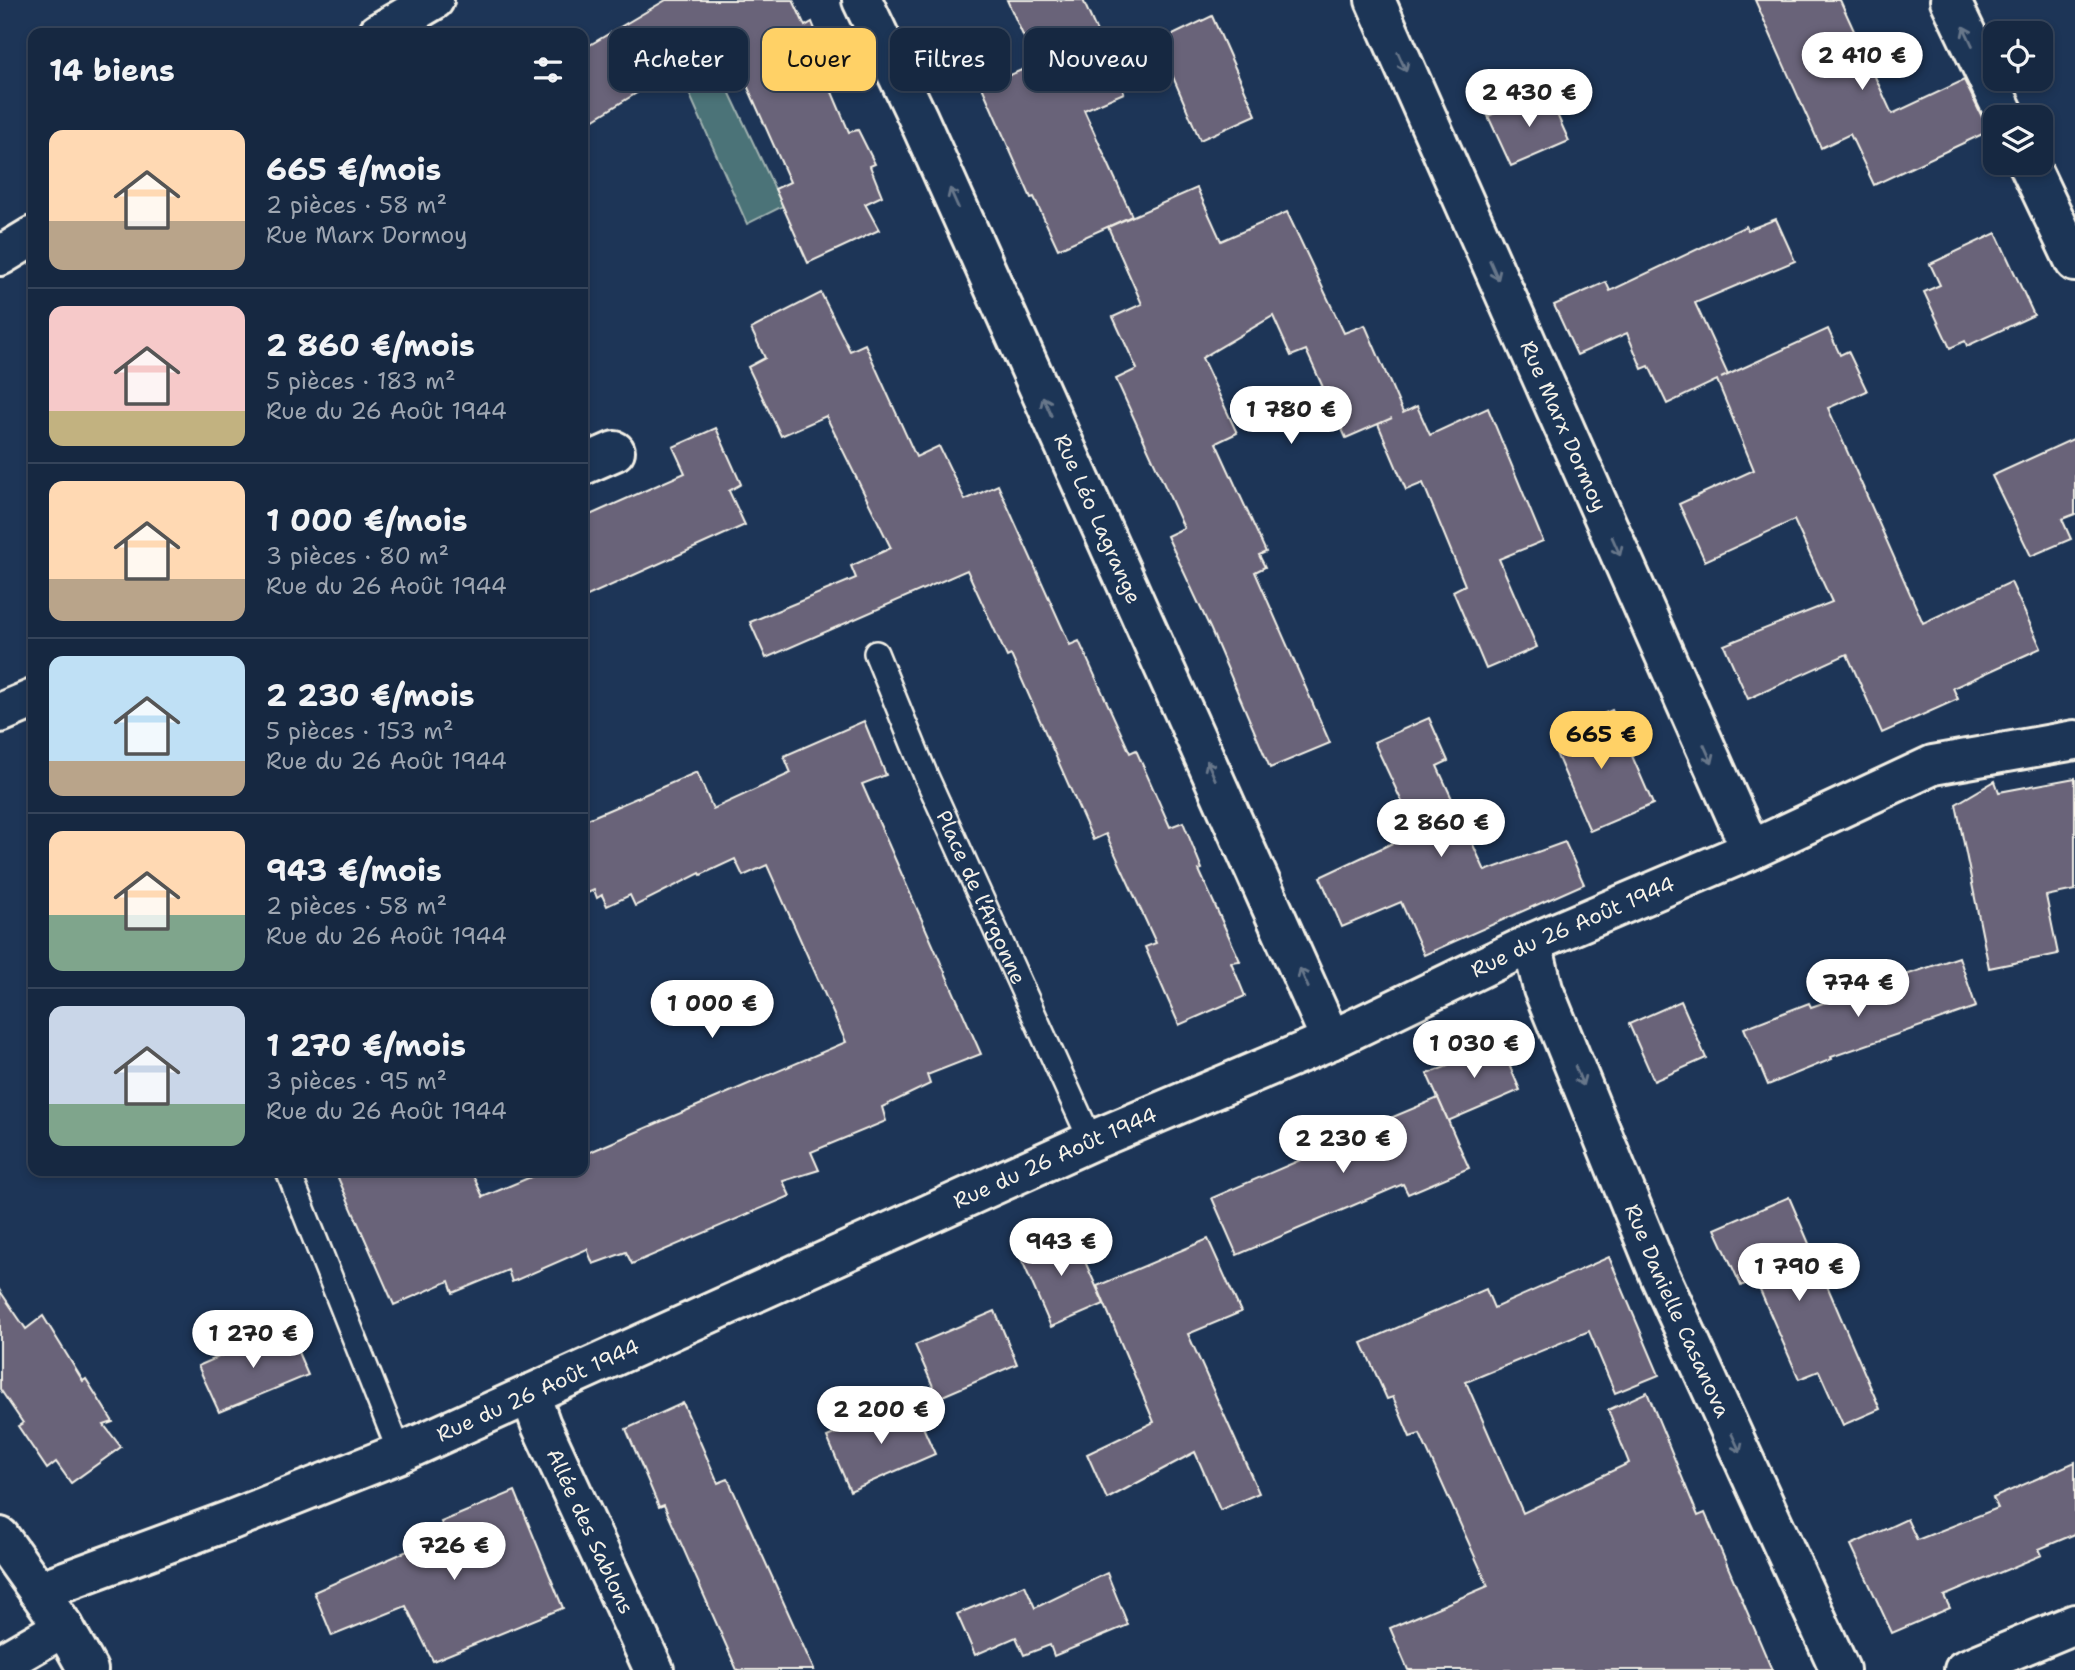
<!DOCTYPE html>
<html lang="fr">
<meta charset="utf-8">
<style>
:root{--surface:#162841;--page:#1f3048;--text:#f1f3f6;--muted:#9ea6b1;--line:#35445a;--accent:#ffd166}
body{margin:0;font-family:"Shantell Sans",sans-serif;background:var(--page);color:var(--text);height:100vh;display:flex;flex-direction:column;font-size:26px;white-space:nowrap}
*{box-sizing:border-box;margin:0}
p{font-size:23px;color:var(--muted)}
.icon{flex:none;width:38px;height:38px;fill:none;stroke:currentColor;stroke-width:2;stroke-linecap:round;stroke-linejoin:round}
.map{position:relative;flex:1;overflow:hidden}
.drawer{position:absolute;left:28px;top:28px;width:560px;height:1148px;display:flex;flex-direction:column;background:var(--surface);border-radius:14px;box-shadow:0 4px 10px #0003,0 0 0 2px var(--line)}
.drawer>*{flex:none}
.top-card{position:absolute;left:609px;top:28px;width:665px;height:63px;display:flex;gap:14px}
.tools{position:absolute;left:1983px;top:21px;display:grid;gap:14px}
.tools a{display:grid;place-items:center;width:70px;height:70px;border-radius:14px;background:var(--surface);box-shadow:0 4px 10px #0003,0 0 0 2px var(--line);font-size:35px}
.price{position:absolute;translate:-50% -60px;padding:0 16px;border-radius:24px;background:#fff;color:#222;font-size:23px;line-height:46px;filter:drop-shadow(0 2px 4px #0008)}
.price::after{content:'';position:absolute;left:50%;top:42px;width:21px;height:16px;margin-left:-10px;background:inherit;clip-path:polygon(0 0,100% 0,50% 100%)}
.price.current{background:var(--accent);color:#111}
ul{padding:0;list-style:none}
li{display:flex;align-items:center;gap:21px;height:175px;padding:0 21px}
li+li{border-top:2px solid var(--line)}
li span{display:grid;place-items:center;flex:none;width:196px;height:140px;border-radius:14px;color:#555}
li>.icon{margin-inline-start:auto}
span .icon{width:84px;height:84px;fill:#fffc;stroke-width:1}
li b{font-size:30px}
h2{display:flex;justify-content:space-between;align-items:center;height:84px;padding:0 21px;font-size:30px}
.chip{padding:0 24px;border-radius:14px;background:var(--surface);box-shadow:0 4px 10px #0003,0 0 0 2px var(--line);font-size:24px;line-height:63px}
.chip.current{background:var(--accent);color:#111}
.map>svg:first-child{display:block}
.green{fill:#4b7378;stroke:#a0b2b0;stroke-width:2}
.building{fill:#696479;stroke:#f4f1e8;stroke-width:2}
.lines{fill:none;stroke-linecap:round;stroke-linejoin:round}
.lane-casing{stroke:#f4f1e8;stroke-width:28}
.street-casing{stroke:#f4f1e8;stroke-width:44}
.secondary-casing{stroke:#f4f1e8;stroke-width:44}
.lane{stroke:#1d3557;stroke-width:23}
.street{stroke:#1d3557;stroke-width:38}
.secondary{stroke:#1d3557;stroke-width:38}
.oneway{stroke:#68778a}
.labels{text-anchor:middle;stroke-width:5;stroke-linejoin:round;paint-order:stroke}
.street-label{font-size:21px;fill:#f4f1e8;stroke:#1d3557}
</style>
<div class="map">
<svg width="2075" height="1670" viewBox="0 0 2075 1670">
<rect width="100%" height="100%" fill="#1d3557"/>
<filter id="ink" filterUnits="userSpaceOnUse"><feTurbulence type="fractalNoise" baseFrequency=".0143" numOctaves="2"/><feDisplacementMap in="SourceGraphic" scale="14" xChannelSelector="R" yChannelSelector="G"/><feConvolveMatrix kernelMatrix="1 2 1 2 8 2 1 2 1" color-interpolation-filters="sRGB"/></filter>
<g filter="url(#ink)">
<path class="green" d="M718,68L783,206L747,224L685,84Z"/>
<g class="building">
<path d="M666,0H793L805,26L812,22L827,60L820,64L849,132L858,130L875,164L870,166L882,196L865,204L879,230L808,263L775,189L790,182L726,38L583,126V49Z"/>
<path d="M1007,0H1083L1124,93L1084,110L1132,216L1058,249L1034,197L1031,198L982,87L1036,64Z"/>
<path d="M1755,0H1840L1892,114L1964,80L1989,131L1874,185L1850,134L1821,148Z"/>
<path d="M1212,16L1256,115L1200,140L1158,42Z"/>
<path d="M1547,92L1569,141L1511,166L1488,116Z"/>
<path d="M1197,188L1221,241L1287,212L1344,333L1365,325L1403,413L1417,406L1430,435L1488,408L1543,541L1499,559L1537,647L1486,669L1453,591L1465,585L1423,483L1406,490L1378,424L1392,418L1346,438L1306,350L1291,356L1273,316L1202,358L1237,433L1216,443L1266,552L1259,555L1265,567L1255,572L1330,743L1270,768L1211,630L1167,536L1184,528L1116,379L1137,369L1113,317L1142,304L1108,227Z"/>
<path d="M1776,219L1795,261L1695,303L1728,375L1721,378L1828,329L1840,355L1848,351L1867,391L1828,408L1923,623L2011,582L2041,648L1953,688L1958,699L1882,733L1847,654L1748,699L1724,645L1832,602L1794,520L1705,561L1679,504L1754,470L1717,380L1667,404L1649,366L1642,369L1627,333L1577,355L1554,305L1606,282L1610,291L1746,226L1748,230Z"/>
<path d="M1996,233L2034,315L1967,346L1965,341L1950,348L1924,292L1940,285L1930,264Z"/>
<path d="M821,293L850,351L865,344L916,457L939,446L965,500L998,485L1070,645L1079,641L1130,753L1136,750L1170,827L1183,822L1202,869L1199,870L1240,961L1231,962L1245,996L1179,1025L1145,947L1156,943L1106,834L1093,840L1011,655L1007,657L967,570L766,658L750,622L856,578L851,566L891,548L826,416L781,436L748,367L765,358L751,329Z"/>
<path d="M716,428L741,484L729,491L745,525L583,598V518L685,473L673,447Z"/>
<path d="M2075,438V514L2062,519L2071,539L2031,556L1992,476Z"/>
<path d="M1612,710L1653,804L1590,831L1549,737Z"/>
<path d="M1429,718L1448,761L1437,766L1485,871L1565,842L1584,884L1424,955L1401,902L1342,927L1320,877L1416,832L1374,742Z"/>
<path d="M864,721L886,775L862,784L981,1054L927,1075L930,1084L882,1107L886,1121L811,1152L819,1170L783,1181L790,1196L632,1264L626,1252L593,1264L587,1249L512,1282L508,1270L453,1293L449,1281L394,1305L335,1171H471L483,1197L545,1171H583V1155L846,1042L767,865L743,876L735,859L701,875L700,873L635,906L630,895L607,906L602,895L597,898L594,890L583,895V821L697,772L713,809L791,773L784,756Z"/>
<path d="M2075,778V890L2046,896L2058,954L1989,968L1956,804L1995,781L1999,792Z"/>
<path d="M1959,957L1976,1007L1831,1057L1832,1059L1768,1085L1744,1028L1809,1003L1811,1007Z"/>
<path d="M1681,1001L1706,1058L1654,1081L1629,1024Z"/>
<path d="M1498,1039L1520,1090L1448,1121L1427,1074L1448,1066L1447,1062Z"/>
<path d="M1438,1098L1469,1168L1408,1194L1403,1184L1237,1255L1212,1198L1305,1158L1301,1149L1352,1126L1355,1133Z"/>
<path d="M1789,1197L1880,1409L1843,1425L1819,1371L1799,1379L1755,1279L1741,1286L1715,1229Z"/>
<path d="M1070,1228L1104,1304L1051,1327L1018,1251Z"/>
<path d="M1208,1239L1241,1312L1188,1334L1259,1493L1220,1510L1195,1452L1107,1499L1087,1454L1154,1422L1097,1286Z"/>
<path d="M1609,1257L1659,1375L1615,1393L1589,1331L1466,1382L1523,1513L1629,1463L1608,1410L1647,1392L1698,1516L1705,1513L1772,1670H1408L1390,1628L1488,1586L1420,1434L1410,1437L1393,1397L1387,1399L1362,1343L1486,1289L1494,1308Z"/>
<path d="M0,1291L26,1329L43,1316L83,1381L86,1379L113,1422L104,1425L121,1447L71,1483L56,1462L47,1469L18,1426L23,1423L0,1389Z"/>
<path d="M995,1311L1017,1364L938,1398L915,1345Z"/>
<path d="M287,1327L308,1375L219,1412L198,1366Z"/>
<path d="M911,1400L935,1454L850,1491L827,1437Z"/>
<path d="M683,1403L718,1483L728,1479L814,1670H737L664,1505L659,1507L626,1429Z"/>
<path d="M2075,1462V1534L2039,1549L2042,1555L1944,1596L1950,1608L1892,1633L1851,1545L1907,1519L1917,1540L1998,1508L1993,1498Z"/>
<path d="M515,1491L563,1608L433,1661L406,1606L332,1636L314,1592L446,1534L441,1522Z"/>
<path d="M1107,1573L1128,1625L1054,1656L1050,1645L1024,1655L1016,1637L975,1655L957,1614L1025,1585L1035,1608Z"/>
</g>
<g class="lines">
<g class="lane-casing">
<g id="lane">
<path id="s1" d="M876,653L926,776L1091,1141"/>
<path d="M288,1171L400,1453"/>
</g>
</g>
<g class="street-casing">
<g id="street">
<path id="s2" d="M862,0L918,118L1331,1040"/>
<path id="s3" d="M1375,0L1751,850"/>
<path d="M1950,0L2006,117"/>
<path d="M2028,163L2075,262"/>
<path d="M583,465L615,451"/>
<path d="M0,713L33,699"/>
<path id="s4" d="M1532,943L1543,989L1659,1274L1840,1670"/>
<path id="s5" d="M530,1394L541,1425L654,1670"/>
<path d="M0,1537L64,1627L88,1670"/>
<path id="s6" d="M38,1591L231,1520L400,1453L1091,1141L1331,1040L1532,943L1751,850L1933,765L2075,740"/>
<path d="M0,1664L64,1627"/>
<path d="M1964,1670L2075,1624"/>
</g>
</g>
<g class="secondary-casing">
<g id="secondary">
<path d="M378,33L434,0"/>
<path d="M0,256L33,236"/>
</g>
</g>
<use href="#lane" class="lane"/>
<use href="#street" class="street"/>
<use href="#secondary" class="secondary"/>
</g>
<defs><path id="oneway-shaft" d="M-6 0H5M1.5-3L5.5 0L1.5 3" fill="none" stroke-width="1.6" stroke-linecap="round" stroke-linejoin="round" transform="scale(1.75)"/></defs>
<g class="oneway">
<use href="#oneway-shaft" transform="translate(1968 36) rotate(-115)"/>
<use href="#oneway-shaft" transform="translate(1402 62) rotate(66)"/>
<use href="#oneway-shaft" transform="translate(954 198) rotate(-114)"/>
<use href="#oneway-shaft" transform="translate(1494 270) rotate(66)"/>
<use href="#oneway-shaft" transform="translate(1047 406) rotate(-114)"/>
<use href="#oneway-shaft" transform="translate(1616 546) rotate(66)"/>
<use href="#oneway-shaft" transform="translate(1708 754) rotate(66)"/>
<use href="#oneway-shaft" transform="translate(1211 770) rotate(-114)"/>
<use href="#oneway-shaft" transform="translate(1304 978) rotate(-114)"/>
<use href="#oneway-shaft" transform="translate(1579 1076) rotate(68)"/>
<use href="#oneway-shaft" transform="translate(1736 1443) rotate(65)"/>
</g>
</g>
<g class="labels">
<g class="street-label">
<text dy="7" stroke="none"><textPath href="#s3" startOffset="466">Rue Marx Dormoy</textPath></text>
<text dy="7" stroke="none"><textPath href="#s2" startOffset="570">Rue Léo Lagrange</textPath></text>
<text dy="7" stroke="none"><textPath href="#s1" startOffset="266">Place de l’Argonne</textPath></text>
<text dy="7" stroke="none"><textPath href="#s6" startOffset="1673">Rue du 26 Août 1944</textPath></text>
<text dy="7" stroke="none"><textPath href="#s6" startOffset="1106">Rue du 26 Août 1944</textPath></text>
<text dy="7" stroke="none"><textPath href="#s4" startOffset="396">Rue Danielle Casanova</textPath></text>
<text dy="7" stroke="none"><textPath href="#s6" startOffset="539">Rue du 26 Août 1944</textPath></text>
<text dy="7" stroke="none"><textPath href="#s5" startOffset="150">Allée des Sablons</textPath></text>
</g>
</g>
</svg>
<div class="tools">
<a><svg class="icon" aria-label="locate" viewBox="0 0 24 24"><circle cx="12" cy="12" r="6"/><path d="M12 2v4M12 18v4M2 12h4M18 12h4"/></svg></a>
<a><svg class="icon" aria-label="layers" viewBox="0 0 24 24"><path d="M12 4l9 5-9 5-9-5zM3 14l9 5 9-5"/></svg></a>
</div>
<b class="price" style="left:1862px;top:92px">2 410 €</b>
<b class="price" style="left:1529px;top:129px">2 430 €</b>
<b class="price" style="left:1291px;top:446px">1 780 €</b>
<b class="price current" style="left:1601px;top:771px">665 €</b>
<b class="price" style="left:1441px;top:859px">2 860 €</b>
<b class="price" style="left:1858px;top:1019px">774 €</b>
<b class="price" style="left:712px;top:1040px">1 000 €</b>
<b class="price" style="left:1474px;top:1080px">1 030 €</b>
<b class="price" style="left:1343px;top:1175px">2 230 €</b>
<b class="price" style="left:1061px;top:1278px">943 €</b>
<b class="price" style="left:1799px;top:1303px">1 790 €</b>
<b class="price" style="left:253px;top:1370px">1 270 €</b>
<b class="price" style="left:881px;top:1446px">2 200 €</b>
<b class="price" style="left:454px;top:1582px">726 €</b>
<div class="top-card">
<a class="chip">Acheter</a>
<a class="chip current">Louer</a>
<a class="chip">Filtres</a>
<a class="chip">Nouveau</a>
</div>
<section class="drawer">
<h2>14 biens<svg class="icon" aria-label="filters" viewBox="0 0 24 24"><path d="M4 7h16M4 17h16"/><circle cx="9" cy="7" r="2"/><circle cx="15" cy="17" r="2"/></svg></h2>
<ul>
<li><span style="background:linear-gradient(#ffd9b3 65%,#b9a48a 0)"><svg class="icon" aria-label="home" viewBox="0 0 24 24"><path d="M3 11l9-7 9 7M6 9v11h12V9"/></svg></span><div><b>665 €/mois</b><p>2 pièces · 58 m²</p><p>Rue Marx Dormoy</p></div></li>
<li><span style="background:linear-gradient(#f6c9c9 75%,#c2b280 0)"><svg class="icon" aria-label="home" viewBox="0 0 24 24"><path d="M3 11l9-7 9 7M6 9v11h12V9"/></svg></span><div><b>2 860 €/mois</b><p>5 pièces · 183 m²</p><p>Rue du 26 Août 1944</p></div></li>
<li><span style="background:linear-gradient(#ffd9b3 70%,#b9a48a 0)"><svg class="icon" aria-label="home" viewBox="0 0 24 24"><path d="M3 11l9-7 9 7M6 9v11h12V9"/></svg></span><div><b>1 000 €/mois</b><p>3 pièces · 80 m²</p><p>Rue du 26 Août 1944</p></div></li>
<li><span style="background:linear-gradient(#bfe0f5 75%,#b9a48a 0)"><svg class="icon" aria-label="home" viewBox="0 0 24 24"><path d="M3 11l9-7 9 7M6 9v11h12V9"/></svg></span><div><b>2 230 €/mois</b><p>5 pièces · 153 m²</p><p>Rue du 26 Août 1944</p></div></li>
<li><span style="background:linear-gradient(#ffd9b3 60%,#7fa58c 0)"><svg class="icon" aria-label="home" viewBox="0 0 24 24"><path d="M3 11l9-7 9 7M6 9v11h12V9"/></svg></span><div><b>943 €/mois</b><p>2 pièces · 58 m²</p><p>Rue du 26 Août 1944</p></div></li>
<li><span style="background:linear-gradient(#c9d6e8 70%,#7fa58c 0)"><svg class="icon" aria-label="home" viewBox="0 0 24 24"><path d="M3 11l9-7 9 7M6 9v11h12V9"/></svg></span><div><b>1 270 €/mois</b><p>3 pièces · 95 m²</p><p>Rue du 26 Août 1944</p></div></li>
</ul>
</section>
</div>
